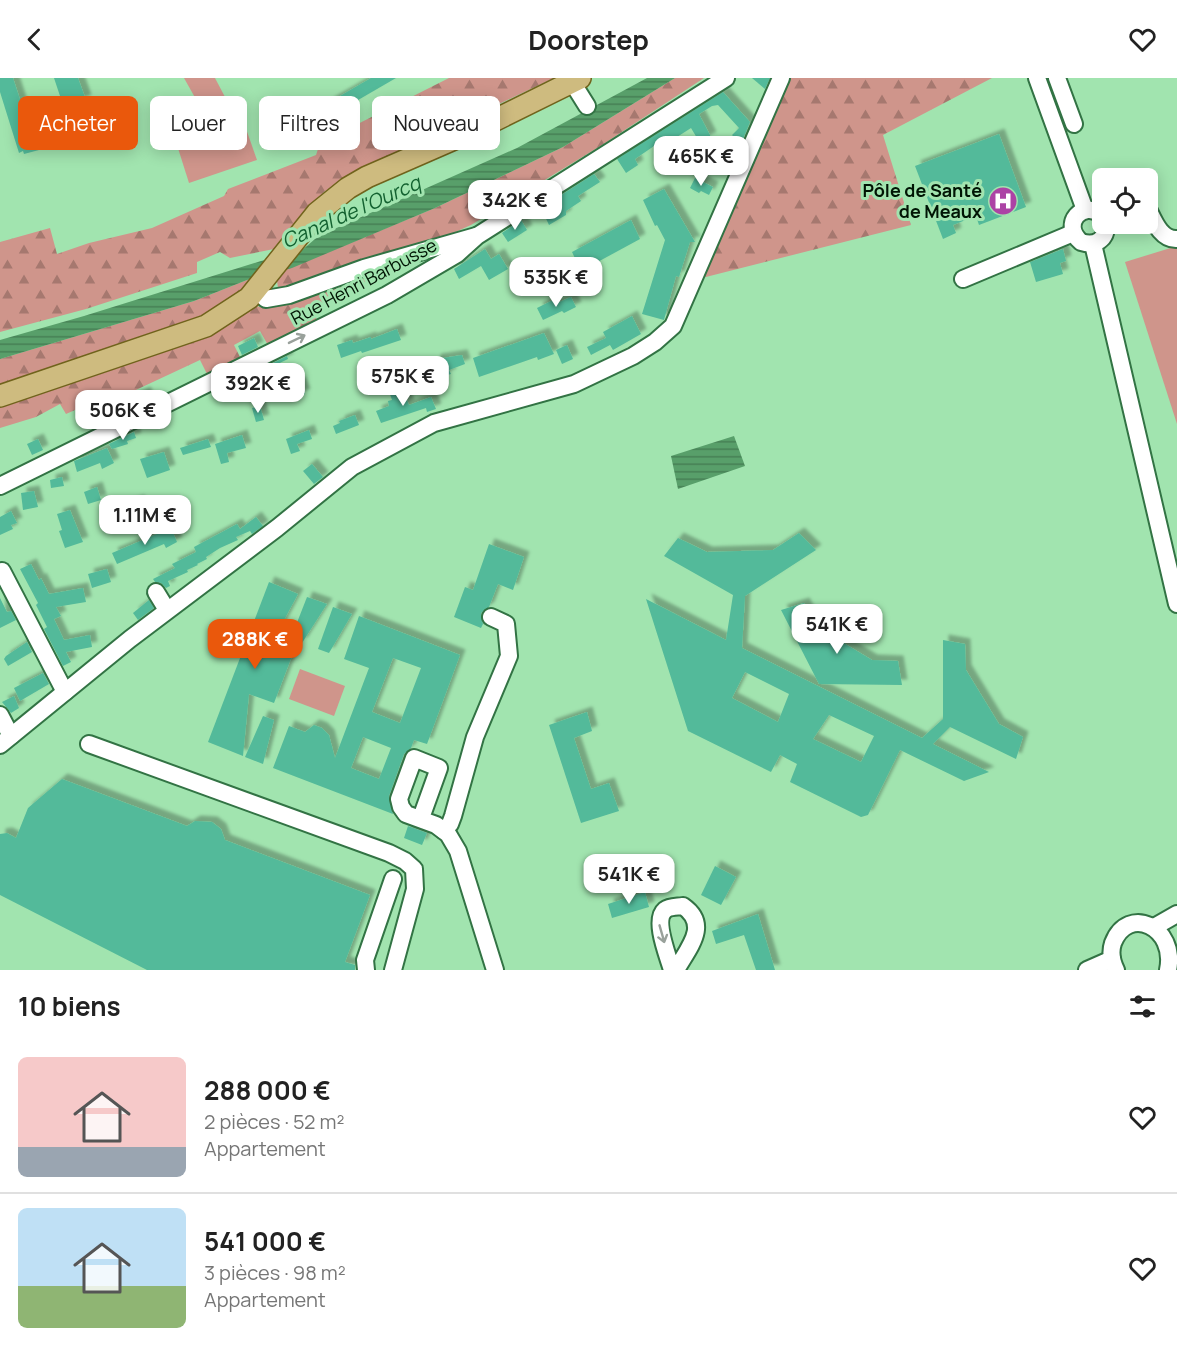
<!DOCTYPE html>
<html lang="fr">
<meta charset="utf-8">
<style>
:root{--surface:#fff;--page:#f2f2f2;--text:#222;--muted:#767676;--line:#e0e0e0;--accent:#ea580c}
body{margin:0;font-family:Manrope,sans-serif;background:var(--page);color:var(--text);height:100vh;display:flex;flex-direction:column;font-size:22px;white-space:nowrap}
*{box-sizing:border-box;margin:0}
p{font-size:20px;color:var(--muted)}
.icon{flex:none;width:33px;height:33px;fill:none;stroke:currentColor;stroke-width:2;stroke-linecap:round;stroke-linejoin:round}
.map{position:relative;height:892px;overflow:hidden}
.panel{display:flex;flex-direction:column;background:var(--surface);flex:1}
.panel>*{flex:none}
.top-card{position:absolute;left:18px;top:18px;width:600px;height:54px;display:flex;gap:12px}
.tools{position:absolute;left:1092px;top:90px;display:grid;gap:12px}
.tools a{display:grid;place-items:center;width:66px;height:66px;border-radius:9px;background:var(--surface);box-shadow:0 3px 15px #0003;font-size:30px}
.price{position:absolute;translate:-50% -51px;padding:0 14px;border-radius:12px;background:#fff;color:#222;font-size:20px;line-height:39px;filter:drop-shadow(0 2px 3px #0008)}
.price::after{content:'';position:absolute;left:50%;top:36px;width:18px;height:14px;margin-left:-9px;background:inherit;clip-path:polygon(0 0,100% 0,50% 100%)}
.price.on{background:var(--accent);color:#fff}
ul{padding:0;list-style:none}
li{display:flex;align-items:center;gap:18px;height:150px;padding:0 18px}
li+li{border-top:2px solid var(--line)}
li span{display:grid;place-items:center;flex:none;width:168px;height:120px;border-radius:9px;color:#555}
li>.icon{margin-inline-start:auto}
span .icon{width:72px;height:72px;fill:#fffc;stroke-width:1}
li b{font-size:26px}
h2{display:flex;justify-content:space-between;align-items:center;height:72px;padding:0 18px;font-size:26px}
.tag{padding:0 21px;border-radius:9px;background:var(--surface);box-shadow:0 3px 15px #0003;font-size:21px;line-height:54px}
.tag.on{background:var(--accent);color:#fff}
header{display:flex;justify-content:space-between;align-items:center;height:78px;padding:0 18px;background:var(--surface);font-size:27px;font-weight:700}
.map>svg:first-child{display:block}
.forest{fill:url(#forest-firs)}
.pitch{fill:#cf958b}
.water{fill:url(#water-rules)}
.building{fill:#53ba9a;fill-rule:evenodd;filter:url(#shadow)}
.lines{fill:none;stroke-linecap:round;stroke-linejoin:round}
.minor-casing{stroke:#327344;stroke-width:20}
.major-casing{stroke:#70631c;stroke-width:24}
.minor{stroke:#fff;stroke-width:16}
.major{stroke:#cebb7f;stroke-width:21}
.oneway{stroke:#99a19b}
.labels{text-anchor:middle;stroke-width:6;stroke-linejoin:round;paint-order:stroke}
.poi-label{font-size:18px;font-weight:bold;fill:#001504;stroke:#a1e4af;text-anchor:end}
.street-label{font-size:18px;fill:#001504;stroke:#a1e4af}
.water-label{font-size:20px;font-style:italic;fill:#136230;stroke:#a1e4af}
</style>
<header><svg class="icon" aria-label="back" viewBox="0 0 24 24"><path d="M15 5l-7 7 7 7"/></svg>Doorstep<svg class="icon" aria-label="heart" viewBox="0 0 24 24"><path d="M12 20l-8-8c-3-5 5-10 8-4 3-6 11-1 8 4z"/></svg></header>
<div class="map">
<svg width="1177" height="892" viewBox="0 0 1177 892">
<defs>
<pattern id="forest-firs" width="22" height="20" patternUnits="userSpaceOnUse" patternTransform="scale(1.5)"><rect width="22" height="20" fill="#cf958b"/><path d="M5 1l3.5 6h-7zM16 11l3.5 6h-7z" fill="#a6786f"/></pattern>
<pattern id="water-rules" width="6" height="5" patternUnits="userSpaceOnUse" patternTransform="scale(1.5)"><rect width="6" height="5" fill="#589f6a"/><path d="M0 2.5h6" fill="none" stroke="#468055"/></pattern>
<filter id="shadow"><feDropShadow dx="5.5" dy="-5.5" stdDeviation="1.5" flood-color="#0004"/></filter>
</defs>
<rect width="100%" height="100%" fill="#a1e4af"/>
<g class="forest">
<path d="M449,0H554L353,95L324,114L274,171L230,180L220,174L197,184V195L86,231L0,254V164L50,150L57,176L89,165L152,150L224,118L228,111L316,77L320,65Z"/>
<path d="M675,0H704L602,67L471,147L433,164L285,212L278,210L277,203L285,192L435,130L563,69Z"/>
<path d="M780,0H992L883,57L911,147L694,202Z"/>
<path d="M425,175L312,230L318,245L269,269L260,253L234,267L242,283L208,298L200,282L123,318L120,312L66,336L60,326L36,339L0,350V325L256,228L266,230Z"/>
<path d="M252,200L228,225L204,241L0,308V281L194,223Z"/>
</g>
<g class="pitch">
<path d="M184,0H215L225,19L202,32Z"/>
<path d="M244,45L257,82L189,105L177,67Z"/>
<path d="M1177,168V346L1125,184Z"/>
<path d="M300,591L345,608L334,638L289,621Z"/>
</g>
<g class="water">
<path d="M647,0H675L563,69L435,130L292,190L247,202L194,223L0,281V262L84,238L261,183L301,173L315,161L332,152L517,70Z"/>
<path d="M734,358L745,388L678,411L671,378Z"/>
</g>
<g class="building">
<path d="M0,0H13L27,43H30L39,72L24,76L23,73L19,75L0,14Z"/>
<path d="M54,0H78L86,22L64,30Z"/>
<path d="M371,0H396L315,47L309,36Z"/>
<path d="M752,0H770L765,11Z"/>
<path d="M723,14L750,44L741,66L732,57L739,50L718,27L712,28L699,36L711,59L700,65L691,50L666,66L673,79L663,85L654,68L635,81L638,87L626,95L617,81Z"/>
<path d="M999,56L1026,129L979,147L976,138L953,147L956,155L943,161L915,88Z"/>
<path d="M594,96L600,104L578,118L581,123L566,133V137L549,147L541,130Z"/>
<path d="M695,100L713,109L709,117L701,113L699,115L690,110Z"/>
<path d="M664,111L695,164H690L679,199L676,198L664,242L642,236L665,162L657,147L655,148L643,122Z"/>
<path d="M521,142L527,152L508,164L502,155Z"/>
<path d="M631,142L640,161L581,193L572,174Z"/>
<path d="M485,171L491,181L499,176L508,191L489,202L481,188L459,201L454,191Z"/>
<path d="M1063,171L1066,183L1060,185L1063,196L1036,204L1030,184Z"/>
<path d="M571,219L576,229L564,235L562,233L543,242L537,230L553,222L555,226Z"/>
<path d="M632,238L641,256L613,272L610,267L591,277L587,269L606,260L603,254Z"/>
<path d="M397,251L401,262L362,275L361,273L341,280L337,267L352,262L353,265L371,259V261Z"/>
<path d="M544,255L554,276L538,282L537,279L479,299L473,280Z"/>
<path d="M254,260L258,269L242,277L238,268Z"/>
<path d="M567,267L573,281L562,286L556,272Z"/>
<path d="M462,277L465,286L449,292L451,296L440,299L438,293L432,290L436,281Z"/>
<path d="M287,278L288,281L246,301L245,299Z"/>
<path d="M300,304L305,316L290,322L285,309Z"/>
<path d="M399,313L401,319L405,317L409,327L431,319L436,331L427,334L426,330L381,345L376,333L389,328L388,323L392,322L390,316Z"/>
<path d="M145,314L149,322L132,330L129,321Z"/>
<path d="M108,327L114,339L99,347L94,334Z"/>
<path d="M260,328L264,342L256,344L252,330Z"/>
<path d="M355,337L359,347L336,356L333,348L340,345L339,343Z"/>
<path d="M309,352L312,361L297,366L300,373L291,376L286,361Z"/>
<path d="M134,354L136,360L127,363L128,366L112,371L109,366Z"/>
<path d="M242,357L246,370L227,375L229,384L221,386L215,366Z"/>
<path d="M38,361L43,372L32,377L27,366Z"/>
<path d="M208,361L211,369L183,377L180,370Z"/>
<path d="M107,370L114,385L102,391L100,385L77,394L74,383Z"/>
<path d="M164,374L170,392L147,400L140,381Z"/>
<path d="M312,386L323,399L314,406L303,393Z"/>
<path d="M62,399L64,408L51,410L50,402Z"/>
<path d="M97,409L101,422L88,426L84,414Z"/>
<path d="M34,413L38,429L23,432L21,415Z"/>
<path d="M139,422L143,435L127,441L122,428Z"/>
<path d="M70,432L83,464L65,470L59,453L62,452L57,436Z"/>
<path d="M11,433L17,445L11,447L13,451L0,457V439Z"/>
<path d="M256,439L263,448L252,456L250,453L236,459L238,462L220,470L206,479L207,481L197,486L198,487L187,492L188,494L168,503L170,508L166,510L161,505L155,504L153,501L175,490L172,486L196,474L194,469L237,446L240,451Z"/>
<path d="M171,450L177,464L166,470L164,466L117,486L112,475Z"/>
<path d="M799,455L816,472L745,518L742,570L922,660L943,641V562L965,566L966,592L999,646L1023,659L1016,681L950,649L933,666L989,694L964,703L900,672L868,737L861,739L790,704L797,686L780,677L771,694L688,653L646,521L726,562L733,517L664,478L678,460L707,474L773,472ZM745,594L789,616L778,644L732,620ZM829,637L874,658L861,684L813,661Z"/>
<path d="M489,466L524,479L513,512L498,506L489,529L481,535L483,546L481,550L454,539L465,509L473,512Z"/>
<path d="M31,486L39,502L41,500L49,516L83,510L86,524L56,529L61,538L54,541L64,562L90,557L92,569L66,574L71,584L63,588L44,551L47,549L36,527L38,525L20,491Z"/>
<path d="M107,491L111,504L92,510L88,496Z"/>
<path d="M269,504L298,516L269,570L292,578L274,625L249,616L243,678L208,664Z"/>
<path d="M307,519L327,526L302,565L291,560Z"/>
<path d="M0,520L7,534L11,533L16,542L0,550Z"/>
<path d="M149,522L154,530L138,542L133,535Z"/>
<path d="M804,525L817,549L872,582L898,583L902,607L819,606L781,532Z"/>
<path d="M333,529L352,536L329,575L318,571Z"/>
<path d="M359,538L460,577L427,666L414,662L411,670L404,676L389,718L393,736L273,690L289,648L305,654L314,647L322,650L329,657L335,680L369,590L344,581ZM393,580L421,590L400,645L372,634ZM363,659L391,670L379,701L351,690Z"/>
<path d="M27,564L32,574L8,588L4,581L6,578Z"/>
<path d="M43,595L49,606L20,623L14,610Z"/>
<path d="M14,618L19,630L11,635L2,624Z"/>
<path d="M587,634L592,653L574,660L591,711L609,705L619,733L581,745L549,647Z"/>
<path d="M263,638L274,642L263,686L245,679Z"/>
<path d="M62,701L187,748L195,743L212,744L221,751L225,762L370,817L345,884L355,887V892H147L0,817V756L7,755L16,760L28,730Z"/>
<path d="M408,748L427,755L422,767L404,760Z"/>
<path d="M715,788L736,799L721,827L701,817Z"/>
<path d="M645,814L649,829L612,840L608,826Z"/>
<path d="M758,836L775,892H756L744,857L716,866L712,853Z"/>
</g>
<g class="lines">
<g class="minor-casing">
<g id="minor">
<path d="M1037,0L1085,132"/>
<path d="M1057,0L1074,46"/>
<path d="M572,4L587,28"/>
<path d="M1148,131C1154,143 1161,162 1177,161"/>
<path d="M1102,137C1083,121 1060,146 1081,164C1096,169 1107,161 1106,146"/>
<path d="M1093,166L1177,526"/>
<path d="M963,201L1073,155"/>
<path d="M255,212L266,221L289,217L364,190L476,158"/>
<path d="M0,408L387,217L457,176L477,158L726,0"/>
<path d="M2,493L65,614"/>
<path d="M156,514L167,532"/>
<path d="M0,637L11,658"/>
<path d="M89,666L389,775L405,783L414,791L415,811L393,892"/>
<path d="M0,667L130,561L277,450L352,389L434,345L574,306L633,278L655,264L673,248L781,0"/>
<path d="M421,740L439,690L414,680L399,721L401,729L406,736L436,747L448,756L458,773L495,892"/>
<path d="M443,752L450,746L453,738L475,659L509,578L506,546L491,539"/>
<path d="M1156,848L1177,836"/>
<path d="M366,892L365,882L393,801"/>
<path d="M672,892C668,878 653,842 665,832C670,828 677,829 683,828C710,847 689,869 676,892"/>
<path d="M1087,892L1112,881"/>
<path d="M1116,892C1112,884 1110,874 1113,865C1128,826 1177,849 1168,892"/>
</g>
</g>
<g class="major-casing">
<path id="major" d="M0,318L206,248L249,220L317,135L348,110L367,99L477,51L580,0"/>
</g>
<use href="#minor" class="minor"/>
<use href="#major" class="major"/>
</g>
<defs><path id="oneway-shaft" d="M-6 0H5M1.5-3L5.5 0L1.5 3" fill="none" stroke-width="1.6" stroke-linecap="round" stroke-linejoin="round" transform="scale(1.5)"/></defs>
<g class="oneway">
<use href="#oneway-shaft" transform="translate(297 261) rotate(-26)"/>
<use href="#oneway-shaft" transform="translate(662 856) rotate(74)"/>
</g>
<defs>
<g id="hospital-disc" transform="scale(1.5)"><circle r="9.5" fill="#ac43a5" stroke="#a1e4af"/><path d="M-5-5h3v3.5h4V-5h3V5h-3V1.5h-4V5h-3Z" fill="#fff"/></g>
</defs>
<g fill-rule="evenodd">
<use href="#hospital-disc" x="1003" y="123"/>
</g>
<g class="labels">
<g class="poi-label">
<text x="982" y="119">Pôle de Santé<tspan x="982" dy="21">de Meaux</tspan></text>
</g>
<g class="street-label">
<text transform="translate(364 204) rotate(-28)" y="6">Rue Henri Barbusse</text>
</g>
<g class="water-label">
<text transform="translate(351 134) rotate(-24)" y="7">Canal de l'Ourcq</text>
</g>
</g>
</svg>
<div class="tools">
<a><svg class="icon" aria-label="locate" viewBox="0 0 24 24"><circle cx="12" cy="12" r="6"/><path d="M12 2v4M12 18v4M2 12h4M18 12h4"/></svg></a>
</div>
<b class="price" style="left:701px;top:109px">465K €</b>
<b class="price" style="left:515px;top:153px">342K €</b>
<b class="price" style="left:556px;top:230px">535K €</b>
<b class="price" style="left:403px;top:329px">575K €</b>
<b class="price" style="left:258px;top:336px">392K €</b>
<b class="price" style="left:123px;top:363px">506K €</b>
<b class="price" style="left:145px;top:468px">1.11M €</b>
<b class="price" style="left:837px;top:577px">541K €</b>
<b class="price on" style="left:255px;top:592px">288K €</b>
<b class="price" style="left:629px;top:827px">541K €</b>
<div class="top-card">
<a class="tag on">Acheter</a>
<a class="tag">Louer</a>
<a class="tag">Filtres</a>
<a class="tag">Nouveau</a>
</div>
</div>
<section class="panel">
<h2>10 biens<svg class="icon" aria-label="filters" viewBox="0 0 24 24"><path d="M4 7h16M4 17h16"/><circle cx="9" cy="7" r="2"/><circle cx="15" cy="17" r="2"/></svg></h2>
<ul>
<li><span style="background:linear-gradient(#f6c9c9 75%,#9aa5b1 0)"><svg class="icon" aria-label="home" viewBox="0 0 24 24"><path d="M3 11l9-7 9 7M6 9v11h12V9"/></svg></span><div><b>288 000 €</b><p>2 pièces · 52 m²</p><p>Appartement</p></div><svg class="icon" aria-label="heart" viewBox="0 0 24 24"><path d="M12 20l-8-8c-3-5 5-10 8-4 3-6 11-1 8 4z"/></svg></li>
<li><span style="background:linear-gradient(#bfe0f5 65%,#8fb573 0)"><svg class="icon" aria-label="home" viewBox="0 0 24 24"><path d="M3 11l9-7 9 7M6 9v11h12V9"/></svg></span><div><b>541 000 €</b><p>3 pièces · 98 m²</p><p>Appartement</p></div><svg class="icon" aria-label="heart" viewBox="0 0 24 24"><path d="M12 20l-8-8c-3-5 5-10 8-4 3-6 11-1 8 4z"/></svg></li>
</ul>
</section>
